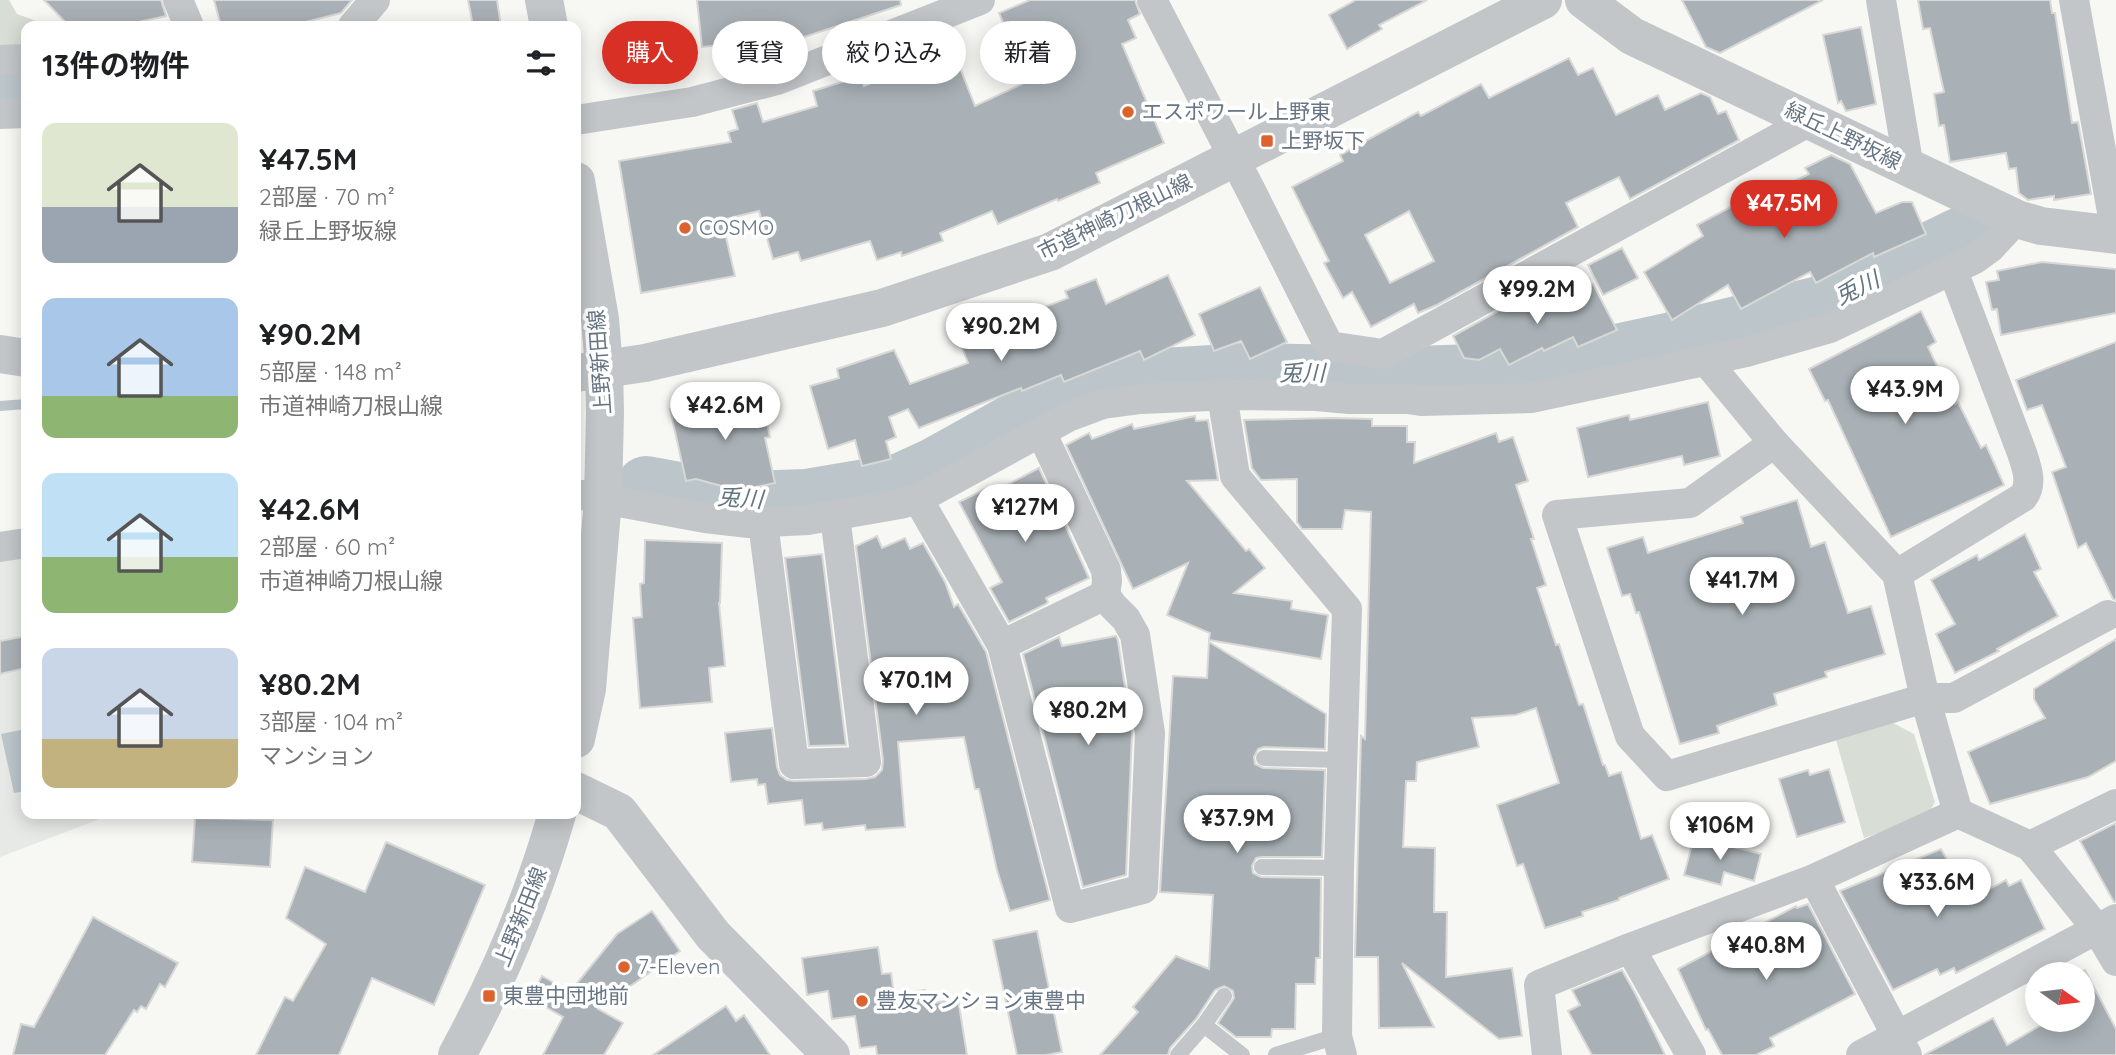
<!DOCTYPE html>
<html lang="ja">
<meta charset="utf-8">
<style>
:root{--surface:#fff;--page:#f6f6f6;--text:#202124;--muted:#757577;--accent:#d93025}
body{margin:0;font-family:Quicksand,"Noto Sans JP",sans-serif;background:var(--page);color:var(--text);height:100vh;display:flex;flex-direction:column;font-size:26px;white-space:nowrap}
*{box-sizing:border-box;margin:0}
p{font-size:23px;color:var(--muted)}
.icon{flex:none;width:38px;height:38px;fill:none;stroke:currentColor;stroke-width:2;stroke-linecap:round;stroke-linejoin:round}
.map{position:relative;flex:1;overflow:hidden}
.sheet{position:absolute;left:21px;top:21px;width:560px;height:798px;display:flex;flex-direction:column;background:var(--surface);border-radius:14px;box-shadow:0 4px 18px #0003}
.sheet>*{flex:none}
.banner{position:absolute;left:602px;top:21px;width:665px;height:63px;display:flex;gap:14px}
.needle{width:46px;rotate:104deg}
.buttons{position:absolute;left:2025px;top:962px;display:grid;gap:14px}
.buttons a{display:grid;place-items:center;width:70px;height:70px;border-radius:50%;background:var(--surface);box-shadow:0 4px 18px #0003;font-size:35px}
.price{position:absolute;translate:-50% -60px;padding:0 16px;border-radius:24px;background:#fff;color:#222;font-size:23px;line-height:46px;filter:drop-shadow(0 2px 4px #0008)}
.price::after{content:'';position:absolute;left:50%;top:42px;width:21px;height:16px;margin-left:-10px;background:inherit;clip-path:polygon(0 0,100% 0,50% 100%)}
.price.on{background:var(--accent);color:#fff}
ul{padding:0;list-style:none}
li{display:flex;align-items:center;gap:21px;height:175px;padding:0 21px}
li span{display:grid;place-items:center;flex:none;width:196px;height:140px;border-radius:14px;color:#555}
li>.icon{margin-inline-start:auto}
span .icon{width:84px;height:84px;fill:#fffc;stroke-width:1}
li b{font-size:30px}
h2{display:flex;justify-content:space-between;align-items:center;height:84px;padding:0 21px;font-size:30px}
.pill{padding:0 24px;border-radius:32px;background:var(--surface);box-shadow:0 4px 18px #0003;font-size:24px;line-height:63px}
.pill.on{background:var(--accent);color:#fff}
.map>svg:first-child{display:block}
.built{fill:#e7e9e7}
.green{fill:#d8ded5}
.water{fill:#bcc6ca}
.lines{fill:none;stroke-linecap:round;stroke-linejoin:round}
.stream{stroke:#bcc6ca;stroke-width:10}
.river{stroke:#bcc6ca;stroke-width:60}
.building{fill:#a9b1b6;stroke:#d8d8d6;stroke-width:2;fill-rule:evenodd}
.service{stroke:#c2c6c9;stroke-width:16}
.minor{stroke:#c2c6c9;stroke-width:30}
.tertiary{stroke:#c2c6c9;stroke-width:38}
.poi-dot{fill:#dd632e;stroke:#fff;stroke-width:2.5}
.labels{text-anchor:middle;stroke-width:7;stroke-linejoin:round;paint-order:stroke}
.poi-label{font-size:21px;fill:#677584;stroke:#fff;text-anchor:start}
.street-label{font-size:21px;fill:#677584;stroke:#fff}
.water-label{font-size:23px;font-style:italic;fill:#637680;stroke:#fff}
</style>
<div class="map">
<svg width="2116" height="1055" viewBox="0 0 2116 1055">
<rect width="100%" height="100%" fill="#f7f7f4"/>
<path class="built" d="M26,557V814H113L0,857V562Z"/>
<g class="green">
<path d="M0,0H9L17,14L42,23L41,26H26V51L0,52Z"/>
<path d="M1893,723L1914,734L1935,802L1926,817L1864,838L1836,740Z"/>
</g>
<path class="water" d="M26,729V791L14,793L1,734Z"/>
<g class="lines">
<path class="stream" d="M0,406L26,404"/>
<g class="river">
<path d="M0,90L26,89"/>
<path d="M646,486L717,499L747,501L806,499L901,483L936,467L1065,395L1089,386L1114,381L1245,373L1415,376L1534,372L1672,342L1820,306L1961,237"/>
</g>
</g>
<g class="building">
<path d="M44,0H161L166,16L121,26H69Z"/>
<path d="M214,0H352L341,13L302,23L303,26H221Z"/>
<path d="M468,0H497L501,26H473Z"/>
<path d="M697,0H900L901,5L774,47L771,39L754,44L753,42L702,47Z"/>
<path d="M1030,0H1135L1140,14L1128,20L1136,38L1122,44L1164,143L1096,173L1100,183L1058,201L1057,199L998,224L992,211L940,233L943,241L902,256L901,252L877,260L870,241L801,261L798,252L773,259L759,211L722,220L735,276L641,293L619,161L731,142L728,132L738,129L732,110L757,103L763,122L817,106L813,91L861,76L864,86L953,50L975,106L1024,83L1014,59L1018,57L999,13Z"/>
<path d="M1356,0H1427L1379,25L1382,29L1347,49L1329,15Z"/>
<path d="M1682,0H1823L1720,53L1706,47Z"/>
<path d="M1918,0H2050L2052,13H2055L2072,123L2078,122L2091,194L2054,200V196L2028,200L2019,193L2016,168L2009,169L2006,153L1950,162L1944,125L1939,126L1934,94L1944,92L1930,28L1923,29Z"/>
<path d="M1861,27L1876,104L1846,111L1841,101L1838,103L1823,35Z"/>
<path d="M1569,58L1578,75L1593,68L1616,115L1658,95L1665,110L1701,93L1710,97L1718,114L1726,111L1739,140L1630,199L1619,177L1566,203L1578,227L1437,305L1418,313L1414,304L1371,327L1352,292L1343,298L1324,263L1329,261L1292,187L1343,161L1340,155L1418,112L1421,116L1481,84L1489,98ZM1409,211L1434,261L1390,283L1365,235Z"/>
<path d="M1831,155L1850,164L1876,213L1902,202H1912L1926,234L1874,257L1873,253L1816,283L1810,272L1741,309L1728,285L1672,320L1644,272L1703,236L1697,225L1751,196L1754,201L1809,174L1805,168Z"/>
<path d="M1622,248L1638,278L1603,295L1588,265Z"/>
<path d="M2042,262L2116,269V313L2001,335L1997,309L1992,310L1986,282L1999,280L1997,271Z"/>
<path d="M1168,275L1195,335L1144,360L1140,351L1064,382L1061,375L1022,391L1021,388L919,428L908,409L889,417L896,437L886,441L891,459L862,466L855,440L828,449L810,386L839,378L837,369L894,350L910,384L968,363L959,340L1068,298L1065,291L1096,279L1106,304Z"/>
<path d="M1593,284L1617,330L1578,347L1573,337L1544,351L1542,348L1509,365L1500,349L1479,360L1464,358L1453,336L1540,288L1548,306Z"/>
<path d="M1260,287L1287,342L1250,359L1241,341L1214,351L1199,314Z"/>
<path d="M1921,311L1936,342L1928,347L1955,404L1958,402L1981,448L1986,445L2004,485L1891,537L1828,400L1825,401L1809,369Z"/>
<path d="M2116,342V600L2113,599L2086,543L2078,548L2052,472L2066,467L2042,405L2027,410L2016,380Z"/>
<path d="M749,392H760L770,437L765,438L775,483L724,494L722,486L696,479L686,481L670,409Z"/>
<path d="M1708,402L1720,456L1684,465L1682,456L1588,477L1577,428L1629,415L1630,420Z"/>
<path d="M1195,416L1196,421L1208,420L1218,480L1187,481L1246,551L1249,549L1265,568L1234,593L1292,601L1291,609L1328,615L1321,659L1209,640L1210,633L1167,615L1188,563L1133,589L1066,445L1089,433L1092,439L1132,424L1134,429Z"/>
<path d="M1332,418L1372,419V426H1407V442H1415L1414,463L1496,433L1499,442L1513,437L1528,481L1516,485L1534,539H1531L1546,585L1537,588L1556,645L1559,644L1579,705L1583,704L1603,765H1605L1609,776L1621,772L1641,839L1652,835L1669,879L1619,898V900L1582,912L1583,916L1545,928L1523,864L1517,866L1497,805L1559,783L1536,708L1516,715L1472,718L1479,747L1417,762L1416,781H1406L1403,847L1435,848L1434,912H1447L1446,977L1512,968L1522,1036L1499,1039L1402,963L1434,1027L1379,1028L1378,957H1355L1361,736L1365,739L1371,512L1345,510L1342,529H1302L1297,522V479L1261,480L1252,468L1244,420Z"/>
<path d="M1039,468L1089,578L1046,598L1048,602L1046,604L1009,622L990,588L1002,582L959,502L987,488L990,494Z"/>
<path d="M1797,500L1811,547L1825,542L1848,613L1871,606L1885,654L1825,672L1827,677L1774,694L1777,705L1717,726L1719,733L1680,744L1639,612L1636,613L1630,594L1622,596L1607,548L1643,537L1648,553L1743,523L1741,517Z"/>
<path d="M2025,534L2041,569L2034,572L2058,616L1997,649L1999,651L1955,673L1936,634L1955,624L1931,580L1977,555L1979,560Z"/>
<path d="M877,536L882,548L905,538L910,549L923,543L945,582L954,607L958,604L986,652L1050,900L1010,911L997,870L979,789H975L964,737L898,742L905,827L866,830L865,825L823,830L822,823L805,825L802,800L768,804L765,784L758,785L757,779L731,782L725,733L772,728L777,767L780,775L787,780L794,781L866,779L875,777L882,770L883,760L856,546Z"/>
<path d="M645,540L722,543L720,603H719L725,666L709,668L712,702L640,708L633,618L642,617L640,584L644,583Z"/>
<path d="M822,554L846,745L809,746L785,558Z"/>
<path d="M26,636V668L0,674V641Z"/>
<path d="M1116,636L1118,641L1132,734L1126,875L1083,887L1023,654L1059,637L1062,646Z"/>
<path d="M2116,639V761L2088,777L1990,804L1968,752L2045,718L2034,699V689Z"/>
<path d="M1209,642L1326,714L1325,749L1264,747L1258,749L1254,757L1255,764L1263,768L1325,770L1322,857H1262L1256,858L1252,866L1253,873L1261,877L1321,878L1320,958H1316L1315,984H1296L1295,1029H1272L1271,1037H1236L1218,1023L1234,998L1233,991L1224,986L1215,990L1196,1019L1170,1048L1168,1055H1100L1138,1012L1133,1007L1176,956L1209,969L1213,895L1160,892L1173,676L1207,678Z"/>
<path d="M1829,769L1845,822L1797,837L1779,779L1808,770L1810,775Z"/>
<path d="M195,818L273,820L270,867L192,862Z"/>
<path d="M2116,823V902H2114L2080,841Z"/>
<path d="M1694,837L1761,854L1754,881L1724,872L1721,885L1684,875Z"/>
<path d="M386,842L485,885L434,1005L372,978L339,1055H256L285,997L293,1001L326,944L286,918L305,867L365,892Z"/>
<path d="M1941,849L1970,900L2006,880L2009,886L2021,880L2045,929L1956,973L1954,968L1940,975L1937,969L1893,990L1840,891Z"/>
<path d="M1808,904L1855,994L1770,1038L1774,1046L1756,1055H1722L1708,1029L1706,1030L1678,969L1796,906L1797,908Z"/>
<path d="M652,911L680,951L598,1009L623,1023L604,1055H543L563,1017L530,998L542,976L570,992L617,934Z"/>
<path d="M93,917L178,963L165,987L160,984L146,1009L141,1006L137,1012L134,1010L105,1055H13L21,1024L34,1027Z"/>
<path d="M1037,931L1062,1052L1046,1055H1017L993,940Z"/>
<path d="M878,947L882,974L891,973L894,995L925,990L927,1004L958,999L967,1055H877L876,1046L860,1048L855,1016L832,1019L828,991L807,995L802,958Z"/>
<path d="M1622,970L1636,995L1665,1055H1592L1568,1011L1580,1005L1572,990Z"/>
<path d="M2085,970L2116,1029V1055H1924L1993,1018L2007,1045L2050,1020H2082V975H2075Z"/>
<path d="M726,1006L736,1021L744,1015L770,1055H653Z"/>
</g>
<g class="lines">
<g class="service">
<path d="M1264,758L1343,760"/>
<path d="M1262,867L1339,868"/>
<path d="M1204,1025L1242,1055"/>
<path d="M1178,1055L1204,1025L1224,996"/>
<path d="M1276,1055L1337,1036"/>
</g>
<g class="minor">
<path d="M178,0L189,26"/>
<path d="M1152,0L1250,189L1329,346L1383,354L1810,121"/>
<path d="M1881,0L1909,168"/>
<path d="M2074,0L2116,234"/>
<path d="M353,26L375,0"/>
<path d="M0,60L26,59"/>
<path d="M0,114L26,113"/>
<path d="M576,120L692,102L777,80L980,0"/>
<path d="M1707,362L1774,443L1897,574L1925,698L1958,813L2030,846L2097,929L2116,961"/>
<path d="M1222,395L1235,476L1347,609L1339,868L1337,1036L1342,1055"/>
<path d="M1774,443L1690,503L1557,515L1630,736L1667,776L1925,698H1954L2108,615"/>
<path d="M576,494L705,518L749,523L808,520L900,504L918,499L1068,417L1103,404L1141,399L1234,395L1316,396L1349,399H1408L1421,401L1531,398L1746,352L1830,328L1975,259L1990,248L2017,219"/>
<path d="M918,499L1002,645L1070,908L1143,889L1150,733L1135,635L1126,619L1113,606L1105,595L1107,581L1106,570L1041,432"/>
<path d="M763,523L794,764L866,762L835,516"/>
<path d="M0,547L26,543"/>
<path d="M1897,574L2023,497C2033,484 2027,468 2022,453L1953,271"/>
<path d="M1002,645L1105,595"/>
<path d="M2030,846L2116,804"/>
<path d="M1814,879L1907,1055"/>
<path d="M1630,948L1691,1055"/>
<path d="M1547,1055L1539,985L1630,948L1814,879L1958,813"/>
<path d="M1861,1055L2116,919"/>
</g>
<g class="tertiary">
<path d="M544,0L549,26"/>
<path d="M1584,0L1632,36L2017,219L2041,226L2116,235"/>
<path d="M576,181L600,319L604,368L605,413L603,499L587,689L576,739"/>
<path d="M0,354L26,358"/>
<path d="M576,373L645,363L882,308L1050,252L1543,0"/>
<path d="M576,791L619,812L713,935L831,1055"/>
<path d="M457,1055C499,978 533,898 557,814"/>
</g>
</g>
<g class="poi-dot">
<circle cx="1128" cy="112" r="7"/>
<rect x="1260" y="134" width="14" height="14" rx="3.5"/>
<circle cx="685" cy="228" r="7"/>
<circle cx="624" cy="967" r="7"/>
<rect x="482" y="989" width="14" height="14" rx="3.5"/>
<circle cx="862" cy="1001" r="7"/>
</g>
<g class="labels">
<g class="poi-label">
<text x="1142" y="119">エスポワール上野東</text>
<text x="1281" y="148">上野坂下</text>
<text x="699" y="235">COSMO</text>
<text x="638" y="974">7-Eleven</text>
<text x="503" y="1003">東豊中団地前</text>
<text x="876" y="1008">豊友マンション東豊中</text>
</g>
<g class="street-label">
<text transform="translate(1843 136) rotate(26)" y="7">緑丘上野坂線</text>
<text transform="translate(1115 217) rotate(-26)" y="7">市道神崎刀根山線</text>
<text transform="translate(600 362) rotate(-94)" y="7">上野新田線</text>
<text transform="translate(521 917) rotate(-68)" y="7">上野新田線</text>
</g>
<g class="water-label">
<text transform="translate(1857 288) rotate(-26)" y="8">兎川</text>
<text x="1302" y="381">兎川</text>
<text transform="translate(740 498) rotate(4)" y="8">兎川</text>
</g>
</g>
</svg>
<div class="buttons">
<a><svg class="needle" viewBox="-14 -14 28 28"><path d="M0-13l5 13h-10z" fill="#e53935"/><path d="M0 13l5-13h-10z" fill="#757577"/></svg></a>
</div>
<b class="price on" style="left:1784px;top:240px">¥47.5M</b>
<b class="price" style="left:1537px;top:326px">¥99.2M</b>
<b class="price" style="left:1001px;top:363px">¥90.2M</b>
<b class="price" style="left:1905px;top:426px">¥43.9M</b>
<b class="price" style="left:725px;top:442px">¥42.6M</b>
<b class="price" style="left:1025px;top:544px">¥127M</b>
<b class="price" style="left:1742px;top:617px">¥41.7M</b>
<b class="price" style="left:916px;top:717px">¥70.1M</b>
<b class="price" style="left:1088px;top:747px">¥80.2M</b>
<b class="price" style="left:1237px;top:855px">¥37.9M</b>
<b class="price" style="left:1720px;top:862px">¥106M</b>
<b class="price" style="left:1937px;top:919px">¥33.6M</b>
<b class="price" style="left:1766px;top:982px">¥40.8M</b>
<div class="banner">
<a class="pill on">購入</a>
<a class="pill">賃貸</a>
<a class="pill">絞り込み</a>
<a class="pill">新着</a>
</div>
<section class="sheet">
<h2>13件の物件<svg class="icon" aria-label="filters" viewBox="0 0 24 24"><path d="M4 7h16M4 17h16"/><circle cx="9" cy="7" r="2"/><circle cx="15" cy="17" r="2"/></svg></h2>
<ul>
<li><span style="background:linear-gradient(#dfe7d0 60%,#9aa5b1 0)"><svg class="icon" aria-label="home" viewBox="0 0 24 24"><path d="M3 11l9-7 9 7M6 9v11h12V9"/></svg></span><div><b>¥47.5M</b><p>2部屋 · 70 m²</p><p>緑丘上野坂線</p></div></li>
<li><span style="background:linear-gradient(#a9c7e8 70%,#8fb573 0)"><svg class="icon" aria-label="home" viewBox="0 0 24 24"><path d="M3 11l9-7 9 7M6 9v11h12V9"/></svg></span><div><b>¥90.2M</b><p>5部屋 · 148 m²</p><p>市道神崎刀根山線</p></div></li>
<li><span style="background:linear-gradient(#bfe0f5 60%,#8fb573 0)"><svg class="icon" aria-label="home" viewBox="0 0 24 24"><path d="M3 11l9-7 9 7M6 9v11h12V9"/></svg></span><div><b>¥42.6M</b><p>2部屋 · 60 m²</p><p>市道神崎刀根山線</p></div></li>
<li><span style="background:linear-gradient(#c9d6e8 65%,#c2b280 0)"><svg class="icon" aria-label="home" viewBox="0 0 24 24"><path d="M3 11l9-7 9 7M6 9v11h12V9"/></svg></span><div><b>¥80.2M</b><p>3部屋 · 104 m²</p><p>マンション</p></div></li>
</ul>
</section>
</div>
